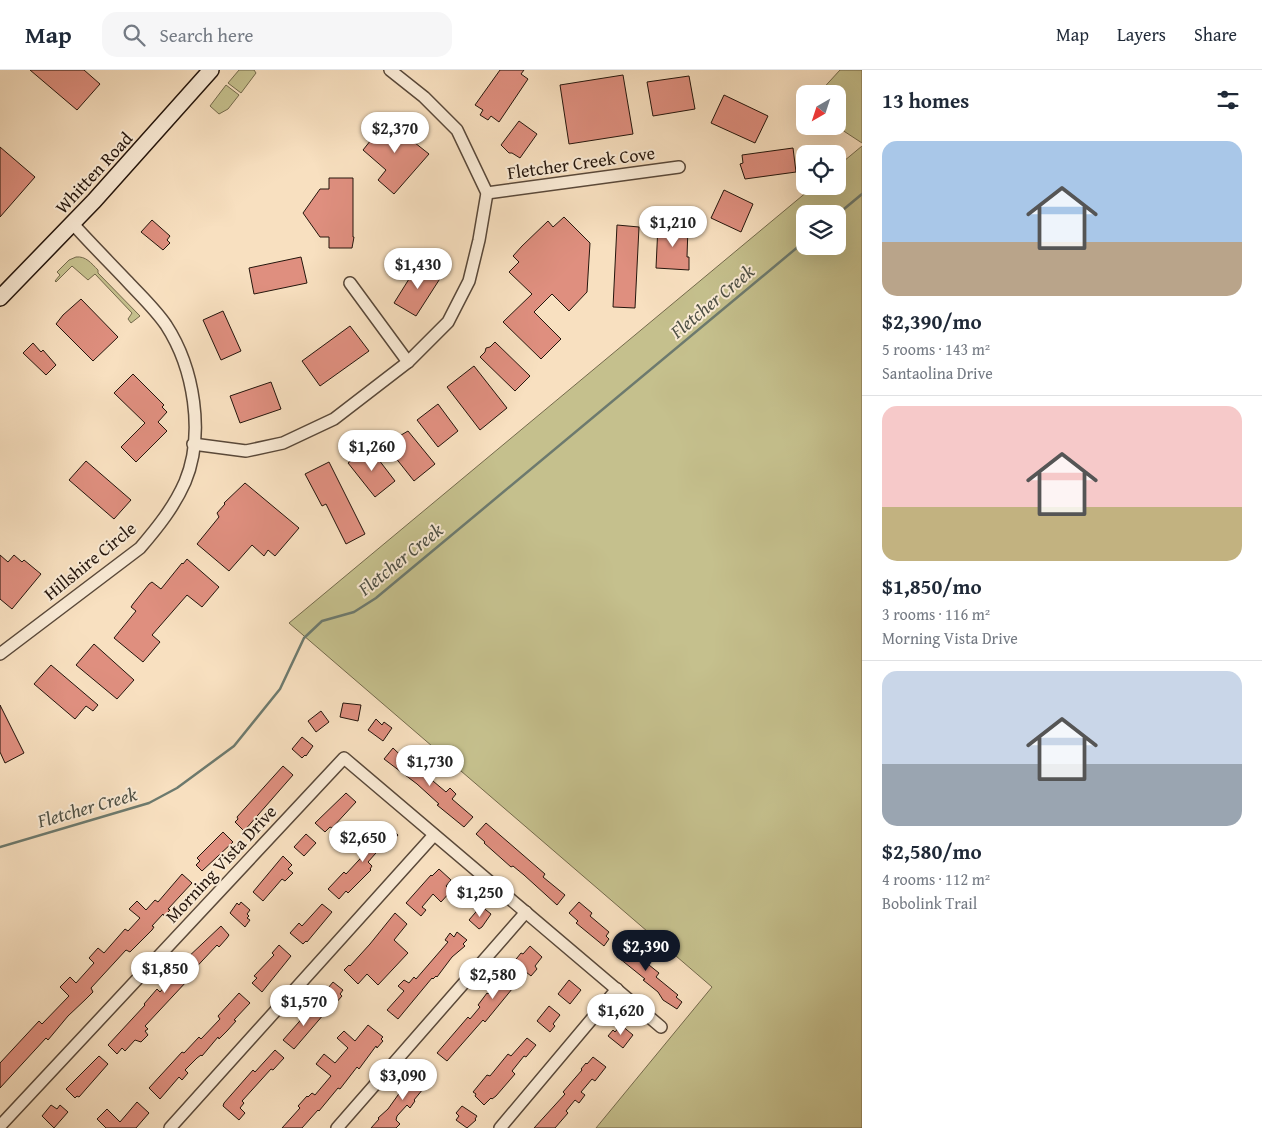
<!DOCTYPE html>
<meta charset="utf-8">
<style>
:root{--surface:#fff;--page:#f6f6f7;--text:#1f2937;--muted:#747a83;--line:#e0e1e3;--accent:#111827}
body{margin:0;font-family:"Gentium Book Plus",serif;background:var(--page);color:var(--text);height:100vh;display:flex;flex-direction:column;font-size:19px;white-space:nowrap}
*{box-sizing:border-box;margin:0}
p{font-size:16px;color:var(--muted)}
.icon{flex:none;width:28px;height:28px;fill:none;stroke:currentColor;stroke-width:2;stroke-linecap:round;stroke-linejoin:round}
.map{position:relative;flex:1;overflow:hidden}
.sheet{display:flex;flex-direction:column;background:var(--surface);width:400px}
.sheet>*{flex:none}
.needle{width:32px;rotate:219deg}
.fabs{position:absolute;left:796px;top:15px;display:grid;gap:10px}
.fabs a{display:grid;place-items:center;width:50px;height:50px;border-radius:10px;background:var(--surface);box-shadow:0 5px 20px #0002;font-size:25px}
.price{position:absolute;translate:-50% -42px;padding:0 11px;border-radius:18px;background:#fff;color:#222;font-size:16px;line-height:32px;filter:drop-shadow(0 1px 2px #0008)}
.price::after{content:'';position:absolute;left:50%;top:30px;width:15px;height:11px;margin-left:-8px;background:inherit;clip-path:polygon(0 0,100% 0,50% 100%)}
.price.current{background:var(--accent);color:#fff}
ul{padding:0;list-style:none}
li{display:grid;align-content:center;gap:10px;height:265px;padding:0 20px}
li+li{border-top:1px solid var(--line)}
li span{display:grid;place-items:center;height:155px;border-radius:15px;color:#555}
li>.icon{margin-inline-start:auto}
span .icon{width:90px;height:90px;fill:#fffc;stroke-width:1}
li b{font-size:21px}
h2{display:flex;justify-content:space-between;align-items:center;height:60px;padding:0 20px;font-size:21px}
header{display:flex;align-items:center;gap:30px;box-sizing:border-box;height:70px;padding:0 25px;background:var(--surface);border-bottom:1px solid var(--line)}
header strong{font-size:24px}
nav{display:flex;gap:28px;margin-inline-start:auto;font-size:18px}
.search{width:350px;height:45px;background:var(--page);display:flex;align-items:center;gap:12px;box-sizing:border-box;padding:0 18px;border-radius:15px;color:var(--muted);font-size:19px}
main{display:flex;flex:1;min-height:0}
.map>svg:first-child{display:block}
.green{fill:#c5c08d;stroke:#746a4c;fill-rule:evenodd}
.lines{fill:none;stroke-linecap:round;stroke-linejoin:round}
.stream{stroke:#6d7a6e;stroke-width:2.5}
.building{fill:#df8f7f;stroke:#24150c}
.minor-casing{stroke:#594839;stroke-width:14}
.secondary-casing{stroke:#24150c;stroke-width:18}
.minor{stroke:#faebd6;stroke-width:11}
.secondary{stroke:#faebd6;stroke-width:15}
.labels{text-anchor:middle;stroke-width:4;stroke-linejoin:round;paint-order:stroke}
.street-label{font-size:18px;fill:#24150c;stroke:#faebd6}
.water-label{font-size:19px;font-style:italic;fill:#4e5045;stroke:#faebd6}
</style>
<header>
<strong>Map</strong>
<div class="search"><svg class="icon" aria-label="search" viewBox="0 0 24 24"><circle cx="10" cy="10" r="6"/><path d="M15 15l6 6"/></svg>Search here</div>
<nav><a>Map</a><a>Layers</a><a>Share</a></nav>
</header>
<main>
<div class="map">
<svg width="862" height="1058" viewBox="0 0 862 1058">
<rect width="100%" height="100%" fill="#f8e0c0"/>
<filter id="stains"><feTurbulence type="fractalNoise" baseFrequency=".004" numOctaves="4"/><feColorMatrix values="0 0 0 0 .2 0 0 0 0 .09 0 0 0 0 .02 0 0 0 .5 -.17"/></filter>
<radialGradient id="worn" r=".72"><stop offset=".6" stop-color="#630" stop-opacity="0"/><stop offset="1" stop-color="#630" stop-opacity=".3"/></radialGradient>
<g class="green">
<path d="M239,0H254L256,3L241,23L228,13Z"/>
<path d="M840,0H862V73L836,56H838V24H818Z"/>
<path d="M226,15L239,25L228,39L219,44L210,36Z"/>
<path d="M862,76V1058H596L712,917L289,553L814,116H838V96ZM805,144H838V176H805Z"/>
<path d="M76,187C86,186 91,193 98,200V203L140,246L131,253L128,249L132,243L95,204L88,210L72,196L56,212L55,211L60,205L57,202L69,190Z"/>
</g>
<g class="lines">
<g class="stream">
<path d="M838,144L862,124"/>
<path d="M0,777L149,733L177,718L234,676L280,619L304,568L322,551L354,542L376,528L805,171"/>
</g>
</g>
<g class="building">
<path d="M30,0H84L100,14L77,40Z"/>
<path d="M500,0H524L521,4L528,9L499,52L491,46L488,50L480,45L483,40L475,35Z"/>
<path d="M623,5L633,64L569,74L560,15Z"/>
<path d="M689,6L695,39L653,46L647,12Z"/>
<path d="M724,25L768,46L755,73L711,53Z"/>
<path d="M390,46L408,61L405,65L429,84L394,124L378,110L386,100L363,80Z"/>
<path d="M519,51L537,64L520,88L512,83H509L501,75Z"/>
<path d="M0,77L35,107L0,147Z"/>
<path d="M793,78L796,102L745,109L740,94L743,93L742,85Z"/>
<path d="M329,108H353V167H354L352,178H329V167H320L303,143L320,119H329Z"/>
<path d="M724,120L753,134L741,162L711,148Z"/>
<path d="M564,147L590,173L587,222L569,241L552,224L534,242L561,269L541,289L503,252L532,224L509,202L519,192L513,186L522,176L548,151L553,157Z"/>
<path d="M152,150L170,166L167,170L170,173L163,180L141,162Z"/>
<path d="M617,155L639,157L635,238L613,237Z"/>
<path d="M658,155L688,156L687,187H689V200L656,198Z"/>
<path d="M301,187L307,213L254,224L249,198Z"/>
<path d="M419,193L441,207L416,246L394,233Z"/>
<path d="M81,229L118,267L93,291L56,254L63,245Z"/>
<path d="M223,241L241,281L221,290L203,250Z"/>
<path d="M350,256L369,281L320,316L302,291Z"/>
<path d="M495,272L530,306L515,321L480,287L485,282L486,278L490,277Z"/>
<path d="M33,273L41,282L43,280L56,295L46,305L23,283Z"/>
<path d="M474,296L507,338L480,360L447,317Z"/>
<path d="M133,304L164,335L162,337L167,342L158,352L167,361L136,392L121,377L145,353L114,323Z"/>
<path d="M271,312L281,339L240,353L230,326Z"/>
<path d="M438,334L458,361L438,377L417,350Z"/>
<path d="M408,361L435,394L414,411L387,377L396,370V368Z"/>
<path d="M369,377L395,411L375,427L348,393Z"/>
<path d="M86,391L131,430L114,449L69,410Z"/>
<path d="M329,392L365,464L346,474L326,434L322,436L305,404Z"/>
<path d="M245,413L299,458L275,486L268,480L264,486L252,475L229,501L197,474L219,447L217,443L225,434L224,433Z"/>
<path d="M0,485L8,492L14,485L22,492L24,490L41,504L12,539L0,529Z"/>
<path d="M187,489L219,517L202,537L187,525L152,565L160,572L143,592L114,568L136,541L131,537L133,534L149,514L152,512L161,519L182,493L183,494Z"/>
<path d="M94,574L134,610L117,629L76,595Z"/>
<path d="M51,595L98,635L93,641L86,636L75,649L34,614Z"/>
<path d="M343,633L361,635L358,651L340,647Z"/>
<path d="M0,635L24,683L5,693L0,682Z"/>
<path d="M321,641L329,652L316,662L308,651Z"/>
<path d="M376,649L382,655L384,652L392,658L383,671L368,660Z"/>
<path d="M302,667L313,676L306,686L305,685L302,688L292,679Z"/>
<path d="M393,678L414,698L415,696L418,698L423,692L433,700L427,706L446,722L450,718L456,724L452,729L473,747L464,757L437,735L439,734L417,714L384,689Z"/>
<path d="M283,696L293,705L244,761L235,752L238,749L237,747Z"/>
<path d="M346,723L356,732L332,758L330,757L325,762L315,753Z"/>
<path d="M486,753L545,804L543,807L565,825L557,835L524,805L513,796L511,797L484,773L485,772L476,764Z"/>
<path d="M387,755L398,765L387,778L383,775L368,792L372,796L370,799L371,800L348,823L346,821L339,829L328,819L344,802L346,804L371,777L377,769L373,764L380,756L383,759Z"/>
<path d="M223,762L233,772L202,801L196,795L200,791L197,788Z"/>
<path d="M306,764L316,773L304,786L294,777Z"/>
<path d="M283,786L292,795L288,799L293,803L285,811L282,809L263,831L253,822Z"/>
<path d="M439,799L451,810L446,816L451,821L441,832L433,824L422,837L426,840L421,846L406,833L431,805L432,806Z"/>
<path d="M182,804L192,813L168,839L170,840L164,846L163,844L152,856L154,857L152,860L130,882L126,880L91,918L93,922L86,929L68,946L48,970L46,968L0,1018V993L39,951L42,954L69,926L60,917L70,907L76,913L94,893L89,888L98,878L104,883L125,859L128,861L140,848L129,839L137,831L146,840L155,830L158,832Z"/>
<path d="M241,832L250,840L247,844L249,846L247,848L250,850L245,857L230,843L237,833L239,835Z"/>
<path d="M579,832L592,843L590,846L609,862L606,866L609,869L604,876L576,853L578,851L569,843Z"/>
<path d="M322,834L332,842L307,872L306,871L303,874L290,863L299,853L302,856Z"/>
<path d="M481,836L491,844L482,857L479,859L469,850Z"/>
<path d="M395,843L407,854L394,870L408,883L378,915L367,904L358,914L344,900L349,895L350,896L370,874Z"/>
<path d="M221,856L229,865L227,868L219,877L217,875L188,906L189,907L187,911L145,956L148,959L145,961L148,965L141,972L135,970L125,981L122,978L117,984L108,975L145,935L144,934L157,919L160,922L170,911L172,907L171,906L187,892L185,890Z"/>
<path d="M457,862L467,870L463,874L465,876L452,887L437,907L436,906L433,909L432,908L398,949L387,940L404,921L398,916L404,910L409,913L414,907L416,909L448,872L445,870L450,863L454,867Z"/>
<path d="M622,870L627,874L630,870L638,877L634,883L659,903L656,907L678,925L676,927L682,932L677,939L663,930L658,922L643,910L645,909L619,888L620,886L613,880Z"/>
<path d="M279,875L291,886L262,922L252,913L257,908L254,906L274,885L272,883Z"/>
<path d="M530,876L542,887L535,896L537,899L531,906L526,902L485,952L483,950L447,991L437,983L468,947L470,949L480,937L478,935L487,923L488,924L521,883L523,884Z"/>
<path d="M569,910L581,920L570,934L558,924Z"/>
<path d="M333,912L343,920L340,924L342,926L335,934L323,924Z"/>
<path d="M239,923L250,933L234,950L236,951L227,961L219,969L218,967L202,986L201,985L197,988L185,1000L188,1003L182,1010L179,1007L160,1029L149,1018L182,982L184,983L199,967L201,969L220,949L218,946Z"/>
<path d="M314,935L324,944L294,979L283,970Z"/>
<path d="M549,936L560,945L553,954L555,956L550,962L537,951Z"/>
<path d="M368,955L383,967L381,969L383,971L377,978L376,976L359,999L357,997L340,1019L338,1018L319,1041L318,1040L302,1058H282L300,1038L298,1036L307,1026L308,1027L312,1023L315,1025L331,1006L316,994L324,984L335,993L348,978L337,968L344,961L355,971Z"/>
<path d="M621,955L633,965L623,978L608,966L613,960L615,962Z"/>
<path d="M527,968L536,975L526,987L524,986L512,1001L515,1004L509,1011L496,1026L492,1029L491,1028L484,1035L475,1026L476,1024L473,1022L487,1005L490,1006L508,984L511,986Z"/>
<path d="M275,980L284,988L273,1000L271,999L242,1031L244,1033L240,1038L245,1043L239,1050L223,1036L224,1033L253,1000L255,1002Z"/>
<path d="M99,986L108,994L79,1027L77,1026L75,1028L66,1019Z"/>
<path d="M593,987L606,997L595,1011L592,1009L581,1022L585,1025L579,1033L575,1030L566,1041L568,1043L555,1058H534L565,1024L563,1022L582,1000L581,999L586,993L587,994Z"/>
<path d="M422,999L432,1008L414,1030L415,1031L410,1038L407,1035L397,1046L396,1050L400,1054L396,1058H371L379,1049L378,1048L388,1039L403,1018L419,1000L420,1002Z"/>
<path d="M137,1032L149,1043L136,1058H106L97,1049L107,1039L120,1052Z"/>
<path d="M51,1035L57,1039L60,1035L68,1042L54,1058L42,1046Z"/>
<path d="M462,1036L477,1046L475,1049L476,1050L467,1058L456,1050L459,1046L456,1043Z"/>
</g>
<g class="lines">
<g class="minor-casing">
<g id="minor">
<path d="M487,123L679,97"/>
<path d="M350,213L408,292"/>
<path d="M193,374L246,381L283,373L334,349L408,292L448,252L469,211L479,170L487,123L457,60L424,27L390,0"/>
<path d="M0,584L140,478C158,457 174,437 185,412C205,364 194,298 166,255C155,239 141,226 128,212C110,193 91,174 73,154"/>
<path d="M0,1056L344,688L661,957"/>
<path d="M170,1058L434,765"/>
<path d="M337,1058L526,842"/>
<path d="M500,1058L617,919"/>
</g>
</g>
<g class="secondary-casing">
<path id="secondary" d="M0,228L94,131L211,0"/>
</g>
<use href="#minor" class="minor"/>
<use href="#secondary" class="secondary"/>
</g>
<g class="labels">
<g class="street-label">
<text transform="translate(581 93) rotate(-8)" y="6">Fletcher Creek Cove</text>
<text transform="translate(94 103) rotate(-47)" y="6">Whitten Road</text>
<text transform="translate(90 491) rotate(-39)" y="6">Hillshire Circle</text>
<text transform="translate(221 794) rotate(-47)" y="6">Morning Vista Drive</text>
</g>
<g class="water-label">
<text transform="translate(712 231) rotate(-40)" y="7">Fletcher Creek</text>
<text transform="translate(400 489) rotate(-39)" y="7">Fletcher Creek</text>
<text transform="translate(87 737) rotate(-16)" y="7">Fletcher Creek</text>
</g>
</g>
<rect width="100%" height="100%" filter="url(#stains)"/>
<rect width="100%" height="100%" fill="url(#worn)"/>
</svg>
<div class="fabs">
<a><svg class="needle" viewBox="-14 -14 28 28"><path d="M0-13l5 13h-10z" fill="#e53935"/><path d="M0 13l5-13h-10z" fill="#747a83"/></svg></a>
<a><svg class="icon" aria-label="locate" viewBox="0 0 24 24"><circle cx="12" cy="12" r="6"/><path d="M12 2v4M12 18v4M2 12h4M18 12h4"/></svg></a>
<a><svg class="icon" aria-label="layers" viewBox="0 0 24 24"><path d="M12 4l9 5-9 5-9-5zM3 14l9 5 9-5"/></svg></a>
</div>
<b class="price" style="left:395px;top:84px">$2,370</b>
<b class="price" style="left:673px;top:178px">$1,210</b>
<b class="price" style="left:418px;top:220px">$1,430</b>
<b class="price" style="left:372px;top:402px">$1,260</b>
<b class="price" style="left:430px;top:717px">$1,730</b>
<b class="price" style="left:363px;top:793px">$2,650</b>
<b class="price" style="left:480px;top:848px">$1,250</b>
<b class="price current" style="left:646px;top:902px">$2,390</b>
<b class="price" style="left:165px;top:924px">$1,850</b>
<b class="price" style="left:493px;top:930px">$2,580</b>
<b class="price" style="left:304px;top:957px">$1,570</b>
<b class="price" style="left:621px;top:966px">$1,620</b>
<b class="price" style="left:403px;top:1031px">$3,090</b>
</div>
<section class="sheet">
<h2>13 homes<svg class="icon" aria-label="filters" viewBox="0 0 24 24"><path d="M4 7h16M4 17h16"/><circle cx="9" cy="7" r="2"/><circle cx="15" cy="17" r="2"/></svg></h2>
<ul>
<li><span style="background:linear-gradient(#a9c7e8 65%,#b9a48a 0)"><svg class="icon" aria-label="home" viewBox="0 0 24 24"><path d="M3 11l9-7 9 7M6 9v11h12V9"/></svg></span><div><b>$2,390/mo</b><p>5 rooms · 143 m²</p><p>Santaolina Drive</p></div></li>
<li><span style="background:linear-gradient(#f6c9c9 65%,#c2b280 0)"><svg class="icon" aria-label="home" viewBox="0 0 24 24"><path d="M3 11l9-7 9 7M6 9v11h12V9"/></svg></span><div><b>$1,850/mo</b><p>3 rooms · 116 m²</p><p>Morning Vista Drive</p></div></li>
<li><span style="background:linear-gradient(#c9d6e8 60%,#9aa5b1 0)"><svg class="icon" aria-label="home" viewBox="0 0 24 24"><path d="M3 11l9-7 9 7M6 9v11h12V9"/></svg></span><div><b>$2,580/mo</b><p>4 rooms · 112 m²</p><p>Bobolink Trail</p></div></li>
</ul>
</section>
</main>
